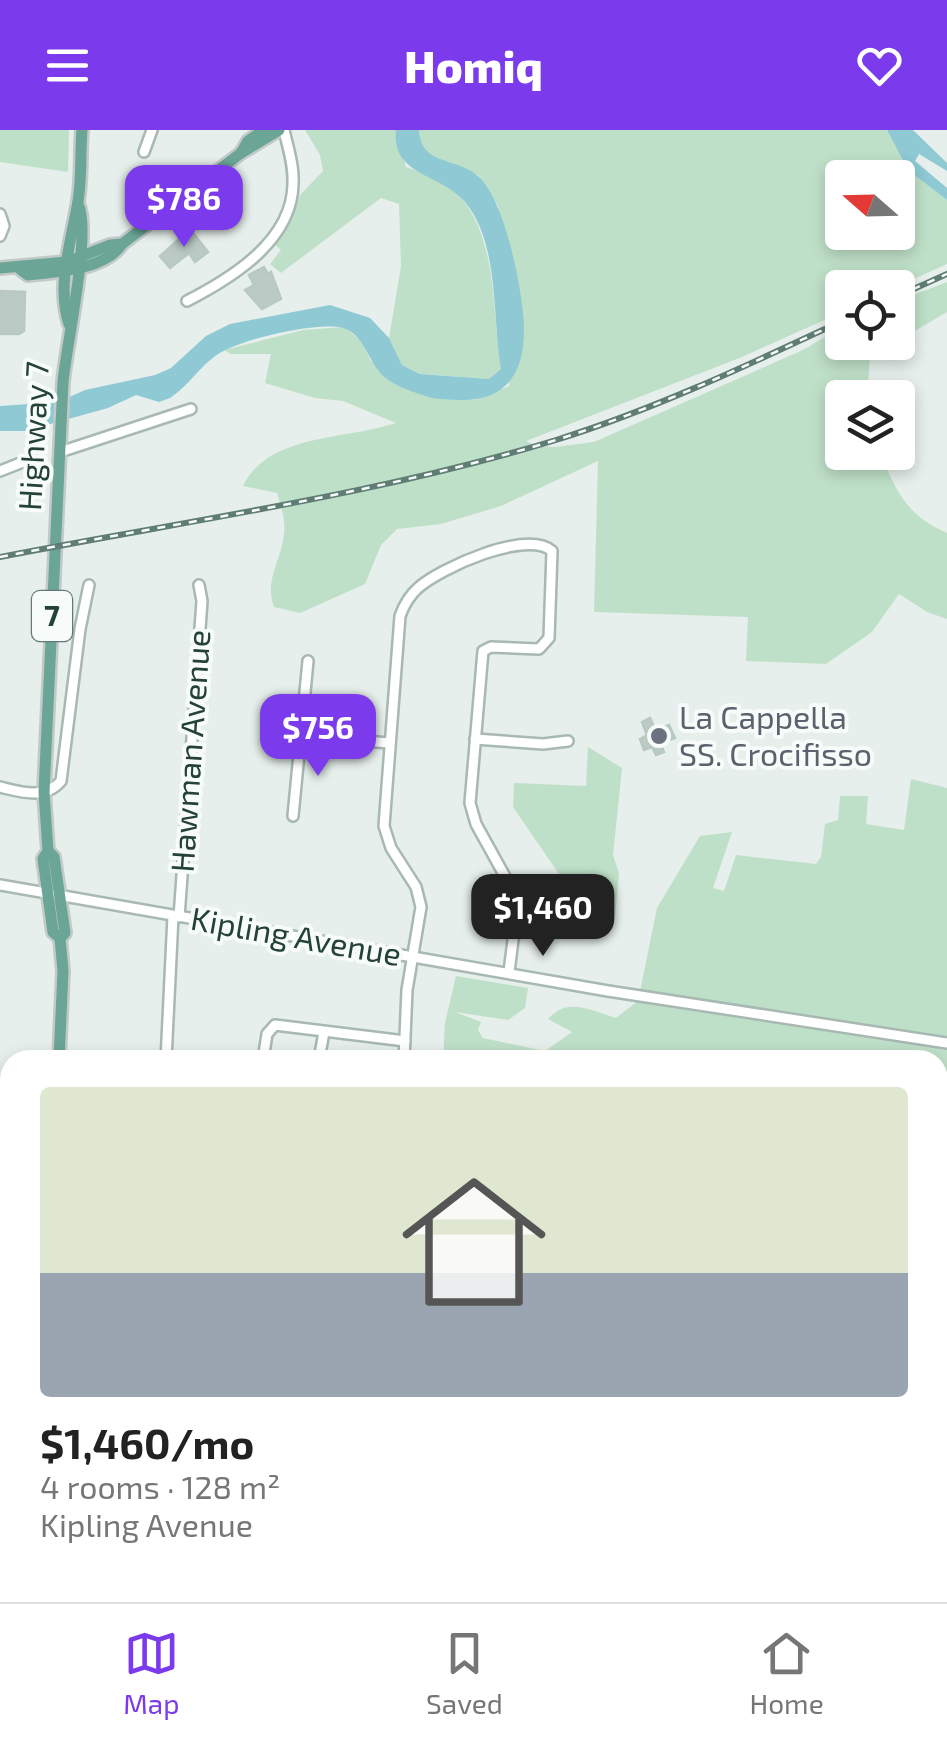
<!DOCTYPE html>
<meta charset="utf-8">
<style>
:root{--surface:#fff;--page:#f6f6f6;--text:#222;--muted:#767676;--line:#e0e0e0;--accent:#7c3aed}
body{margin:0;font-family:"Exo 2",sans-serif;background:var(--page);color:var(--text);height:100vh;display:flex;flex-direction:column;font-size:38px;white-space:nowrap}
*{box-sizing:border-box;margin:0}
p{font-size:32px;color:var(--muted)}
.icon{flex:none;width:55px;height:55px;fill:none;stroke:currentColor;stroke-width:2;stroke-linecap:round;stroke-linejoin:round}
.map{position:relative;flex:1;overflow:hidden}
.drawer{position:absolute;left:0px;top:920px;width:948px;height:552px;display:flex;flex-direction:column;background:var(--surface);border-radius:30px 30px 0 0;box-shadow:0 5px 15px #0003}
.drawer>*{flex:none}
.needle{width:65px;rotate:290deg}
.buttons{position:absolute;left:825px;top:30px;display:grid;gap:20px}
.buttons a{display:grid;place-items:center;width:90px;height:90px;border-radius:10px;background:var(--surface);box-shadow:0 5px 15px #0003;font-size:50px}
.price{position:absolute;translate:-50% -85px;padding:0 22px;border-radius:20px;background:var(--accent);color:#fff;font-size:32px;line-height:65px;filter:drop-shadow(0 2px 5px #0008)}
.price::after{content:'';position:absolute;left:50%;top:60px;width:30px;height:22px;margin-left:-15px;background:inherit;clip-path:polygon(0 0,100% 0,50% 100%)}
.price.current{background:#222;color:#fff}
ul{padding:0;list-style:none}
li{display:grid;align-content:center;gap:20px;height:530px;padding:0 40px}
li+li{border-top:2px solid var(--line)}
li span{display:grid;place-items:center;height:310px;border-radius:10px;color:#555}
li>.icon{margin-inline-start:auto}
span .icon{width:180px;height:180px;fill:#fffc;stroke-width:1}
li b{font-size:42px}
header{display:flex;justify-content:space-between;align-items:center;height:130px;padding:0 40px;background:var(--accent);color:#fff;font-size:45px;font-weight:800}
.dock{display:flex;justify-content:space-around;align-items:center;height:140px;border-top:2px solid var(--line);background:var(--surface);font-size:28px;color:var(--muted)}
.dock a{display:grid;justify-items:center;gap:5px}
.dock .current{color:var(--accent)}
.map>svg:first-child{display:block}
.green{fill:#bfe0c8;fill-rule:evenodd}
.water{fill:#8ec9d4}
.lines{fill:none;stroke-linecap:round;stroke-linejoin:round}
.stream{stroke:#8ec9d4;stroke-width:2.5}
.building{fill:#bbcac4;stroke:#b8c9c2;stroke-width:2.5}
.minor-casing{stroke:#a8b8b2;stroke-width:14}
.major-casing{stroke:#c2cac8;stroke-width:16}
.minor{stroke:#fff;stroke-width:9}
.major{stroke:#6aa596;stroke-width:11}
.rail-casing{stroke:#5f7d75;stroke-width:6}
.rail{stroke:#f7fbf9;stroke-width:2.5;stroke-dasharray:8;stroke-linecap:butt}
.worship-dot{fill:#6b7280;stroke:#f7fbf9;stroke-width:4}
.labels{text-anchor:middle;stroke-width:8;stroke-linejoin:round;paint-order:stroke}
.shield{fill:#f7fbf9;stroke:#637a73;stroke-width:2.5}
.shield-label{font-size:30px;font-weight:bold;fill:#24423a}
.street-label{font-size:32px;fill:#24423a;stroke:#f7fbf9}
.worship-label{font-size:32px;fill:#5b616d;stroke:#f7fbf9;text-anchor:start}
</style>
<header><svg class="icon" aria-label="menu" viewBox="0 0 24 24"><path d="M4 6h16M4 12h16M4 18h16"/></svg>Homiq<svg class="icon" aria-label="heart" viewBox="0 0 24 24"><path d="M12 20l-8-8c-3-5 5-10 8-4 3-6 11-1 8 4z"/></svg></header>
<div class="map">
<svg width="947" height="1472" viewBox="0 0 947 1472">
<rect width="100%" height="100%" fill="#e6efeb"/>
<g class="green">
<path d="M0,0H69L68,42L0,32Z"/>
<path d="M305,0H396L406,37C420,42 438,46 449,56C500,98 491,180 501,239L489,249L421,244L402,235L389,208L401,136L399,74L381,68L281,143L270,134L281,120L275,115L301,64L323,41L320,25Z"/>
<path d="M419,0H887L908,40L947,70V134L896,157L842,158V182L742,227L526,311L536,316L555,317L594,312L803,220L842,197V212L895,213L870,227L867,267L842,268V322L880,323C896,361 907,386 947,403V489L927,482L899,464L872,502L826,534L746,531L748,487L594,482L598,331L501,376L441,394L397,399L381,415L365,454L300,483L274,477C264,449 281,432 284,404C286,390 281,376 277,363L243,356C268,303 347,310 396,293L343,271L315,268L265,253L271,224H231L224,220L303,200L344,197L365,214L370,230L424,266L475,270L509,256L498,76L478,45L429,26L420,14ZM842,48H898V102H842Z"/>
<path d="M947,152V182L898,211V171Z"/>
<path d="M588,617L622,638L613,725L619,743L615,787L583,805L570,797V760L513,677L514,653L586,656Z"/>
<path d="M911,649L947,658V1064L938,1058V930H443L445,893L456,846L528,858L525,878L508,890L455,882L481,892L478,900L483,908L545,921L572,902L548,889C568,866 592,881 616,888L638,871L657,778L700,706L732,702L713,758L724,761L736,725L816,734L821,727L825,694L838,690L840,666H868L866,694L904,700Z"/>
<path d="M10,1081V1328L0,1330V1082Z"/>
<path d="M947,1206V1472H801L699,1463L938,1462V1208Z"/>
<path d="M418,1462H647V1463L646,1472H417Z"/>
</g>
<g class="water">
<path d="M396,0H419C421,37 457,26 479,47C503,70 518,141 522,175C529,225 519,272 459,270C447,269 434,270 422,265C410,261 391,254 382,245C367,229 363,200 338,197C312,193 234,210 214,227C198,239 188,256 170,268L159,272L136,265L108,278L25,301H0V276L58,272L85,260L155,245L171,238L206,206L230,194L330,175L370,188L389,208L402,235L420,244L489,249L501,239C492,188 500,114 465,72C441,43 391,46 396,0Z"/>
<path d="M887,0H913L947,33V41L919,24L915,31L947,58V70L908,40Z"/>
</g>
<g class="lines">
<g class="stream">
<path d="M8,1119L10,1123"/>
<path d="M0,1165L10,1160"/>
<path d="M938,1206L947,1199"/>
</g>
</g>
<g class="building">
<path d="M190,99L208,122L195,132L189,123L170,138L160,126Z"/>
<path d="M264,137L268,144L271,142L281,169L262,179L245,160L254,155L249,145Z"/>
<path d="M0,161L25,162L24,201L19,204H0Z"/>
<path d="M650,588L656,601L669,595L675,608L660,613L664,622L656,625L652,617L644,620L640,609L647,605L642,592Z"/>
</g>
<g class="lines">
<g class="minor-casing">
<g id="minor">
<path d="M144,22L152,0"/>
<path d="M0,84L4,96L0,106"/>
<path d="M187,171C232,148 292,111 293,54C294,35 288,18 284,0"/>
<path d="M60,322L191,279"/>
<path d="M0,341L33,328"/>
<path d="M304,606L389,613"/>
<path d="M475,609L543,614L568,611"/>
<path d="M0,657C21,662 45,670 61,651L80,499L89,455"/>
<path d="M293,686L308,531"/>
<path d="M0,755L608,861L947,913"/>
<path d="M179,787L202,471L199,455"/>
<path d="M166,930L173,786"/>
<path d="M263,930L267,904L275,895L405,911"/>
<path d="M319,930L324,902"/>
<path d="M404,930L407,860L421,777L416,757L391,718L384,696L400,486C404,475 409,466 418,458C440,438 527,399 552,421L549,508L539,519L491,517L483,521L470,673L476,694L518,770L509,842"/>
<path d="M0,1409L10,1410"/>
<path d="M302,1472L303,1462"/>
</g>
</g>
<g class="major-casing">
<g id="major">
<path d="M241,23L248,11L264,0"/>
<path d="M0,138L67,132L110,115L122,114"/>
<path d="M20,139L28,145C56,142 105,140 122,114L241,23L279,0"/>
<path d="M69,194C56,155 72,109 78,71C82,48 80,23 82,0"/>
<path d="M48,721L54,727L65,803L60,808L63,841L59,930"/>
<path d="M60,808L53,802L43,729L48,721L44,662L63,252C66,217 92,100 78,74"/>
<path d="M33,1472L35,1462"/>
</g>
</g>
<use href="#minor" class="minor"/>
<use href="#major" class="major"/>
<g class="rail-casing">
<g id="rail">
<path d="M898,166L947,144"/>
<path d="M0,427C185,391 376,365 556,310C655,279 748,235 842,191"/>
</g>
</g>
<use href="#rail" class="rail"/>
</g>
<circle class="worship-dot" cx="659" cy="606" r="10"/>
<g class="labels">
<rect class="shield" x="32" y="461" width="40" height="50" rx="8"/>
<g class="shield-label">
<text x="52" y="496">7</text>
</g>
<g class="street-label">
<text transform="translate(34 306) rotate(-87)" y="11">Highway 7</text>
<text transform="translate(191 621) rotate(-86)" y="11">Hawman Avenue</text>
<text transform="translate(296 807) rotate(10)" y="11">Kipling Avenue</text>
</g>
<g class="worship-label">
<text x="679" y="599">La Cappella<tspan x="679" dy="37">SS. Crocifisso</tspan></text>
</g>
</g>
</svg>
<div class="buttons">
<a><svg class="needle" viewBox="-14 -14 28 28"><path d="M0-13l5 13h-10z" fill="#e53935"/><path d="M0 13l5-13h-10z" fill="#767676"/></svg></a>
<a><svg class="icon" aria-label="locate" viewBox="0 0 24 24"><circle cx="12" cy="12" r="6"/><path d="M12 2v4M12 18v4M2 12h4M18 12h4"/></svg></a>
<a><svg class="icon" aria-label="layers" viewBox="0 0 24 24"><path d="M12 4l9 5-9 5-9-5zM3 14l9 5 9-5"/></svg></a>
</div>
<b class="price" style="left:184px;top:120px">$786</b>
<b class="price" style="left:318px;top:649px">$756</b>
<b class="price current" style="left:543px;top:829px">$1,460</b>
<section class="drawer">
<ul>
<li><span style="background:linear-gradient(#dfe7d0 60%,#9aa5b1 0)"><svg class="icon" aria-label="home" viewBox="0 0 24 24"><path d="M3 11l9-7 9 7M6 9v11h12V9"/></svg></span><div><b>$1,460/mo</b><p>4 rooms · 128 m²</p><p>Kipling Avenue</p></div></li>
</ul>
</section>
</div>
<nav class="dock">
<a class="current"><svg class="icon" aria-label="map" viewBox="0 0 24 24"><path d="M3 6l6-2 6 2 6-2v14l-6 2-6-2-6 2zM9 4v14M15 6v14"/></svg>Map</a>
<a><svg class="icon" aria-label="saved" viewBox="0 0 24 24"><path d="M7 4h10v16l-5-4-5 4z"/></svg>Saved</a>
<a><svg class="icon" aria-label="home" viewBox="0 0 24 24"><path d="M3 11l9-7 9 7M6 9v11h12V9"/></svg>Home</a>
</nav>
